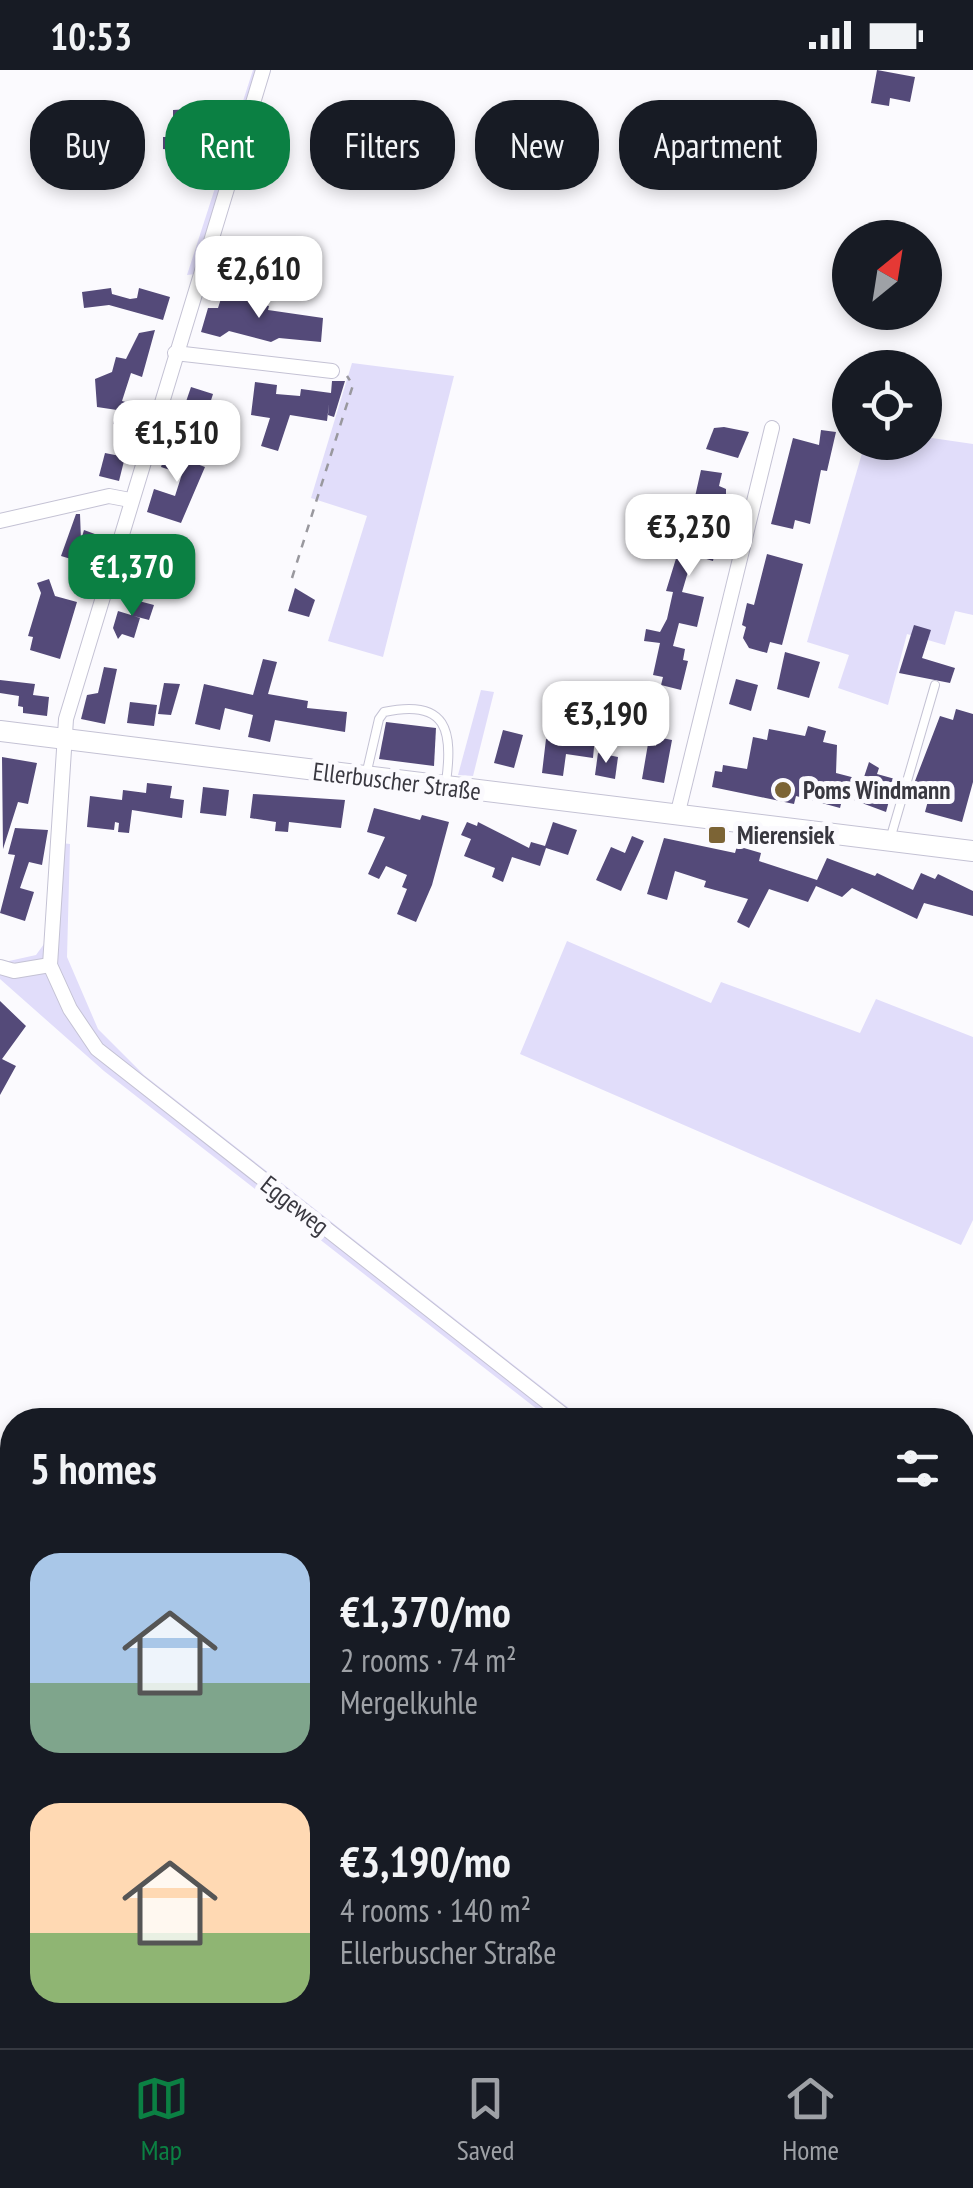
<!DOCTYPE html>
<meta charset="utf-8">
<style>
:root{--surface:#171b24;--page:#20242c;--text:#f1f3f6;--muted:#9ea1a6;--line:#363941;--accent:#0b8043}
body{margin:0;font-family:"PT Sans Narrow",sans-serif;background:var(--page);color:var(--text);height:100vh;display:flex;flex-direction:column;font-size:38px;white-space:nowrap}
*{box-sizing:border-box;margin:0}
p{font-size:32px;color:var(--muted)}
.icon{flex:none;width:55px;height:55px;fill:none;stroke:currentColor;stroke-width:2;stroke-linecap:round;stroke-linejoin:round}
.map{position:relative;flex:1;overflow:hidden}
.panel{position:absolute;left:0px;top:1338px;width:975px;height:642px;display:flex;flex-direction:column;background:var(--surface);border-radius:40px 40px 0 0;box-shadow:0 5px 15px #0003}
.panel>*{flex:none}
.guide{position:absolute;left:30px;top:30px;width:915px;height:90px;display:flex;gap:20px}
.needle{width:65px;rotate:30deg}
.tools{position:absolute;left:832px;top:150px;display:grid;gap:20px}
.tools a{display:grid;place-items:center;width:110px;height:110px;border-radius:50%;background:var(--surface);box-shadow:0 5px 15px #0003;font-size:50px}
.price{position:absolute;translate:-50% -85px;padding:0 22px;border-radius:20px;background:#fff;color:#222;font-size:32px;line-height:65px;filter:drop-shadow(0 2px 5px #0008)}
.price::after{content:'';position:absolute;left:50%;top:60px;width:30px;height:22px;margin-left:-15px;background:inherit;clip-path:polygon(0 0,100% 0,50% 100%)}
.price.current{background:var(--accent);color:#fff}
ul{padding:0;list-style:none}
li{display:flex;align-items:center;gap:30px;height:250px;padding:0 30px}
li span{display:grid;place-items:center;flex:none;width:280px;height:200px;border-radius:30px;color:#555}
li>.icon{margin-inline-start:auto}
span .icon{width:120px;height:120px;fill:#fffc;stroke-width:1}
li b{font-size:42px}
h2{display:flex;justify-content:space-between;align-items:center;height:120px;padding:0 30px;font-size:42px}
.chip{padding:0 35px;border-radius:40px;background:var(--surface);box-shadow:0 5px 15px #0003;font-size:35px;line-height:90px}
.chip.current{background:var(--accent);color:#fff}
.status{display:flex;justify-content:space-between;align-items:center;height:70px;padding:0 50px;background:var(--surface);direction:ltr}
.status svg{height:28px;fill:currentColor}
.menu{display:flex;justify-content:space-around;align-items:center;height:140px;border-top:2px solid var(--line);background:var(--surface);font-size:28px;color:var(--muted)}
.menu a{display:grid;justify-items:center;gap:5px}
.menu .current{color:var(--accent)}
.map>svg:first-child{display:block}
.green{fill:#e1ddfa}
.building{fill:#544a79}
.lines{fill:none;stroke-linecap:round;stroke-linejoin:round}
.service-casing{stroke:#c4c2d4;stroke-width:10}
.minor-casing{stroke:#c4c2d4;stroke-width:16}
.secondary-casing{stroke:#c4c2d4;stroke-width:22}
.path{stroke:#99989e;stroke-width:2.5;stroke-dasharray:8 8;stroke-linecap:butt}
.service{stroke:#fff;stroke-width:8}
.minor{stroke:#fff;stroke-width:14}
.secondary{stroke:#fff;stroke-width:20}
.poi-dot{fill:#7c6435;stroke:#fbfafe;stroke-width:4}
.labels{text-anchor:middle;stroke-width:10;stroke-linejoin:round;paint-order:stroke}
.street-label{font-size:25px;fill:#393840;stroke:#fbfafe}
.poi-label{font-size:25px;font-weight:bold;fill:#393840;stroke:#fbfafe;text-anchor:start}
</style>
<div class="status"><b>10:53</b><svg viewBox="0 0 49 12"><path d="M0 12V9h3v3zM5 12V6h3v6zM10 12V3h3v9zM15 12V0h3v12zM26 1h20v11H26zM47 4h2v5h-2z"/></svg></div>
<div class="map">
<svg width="973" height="1978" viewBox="0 0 973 1978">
<rect width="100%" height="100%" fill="#fbfafe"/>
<g class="green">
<path d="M253,0H271L205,203L187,205Z"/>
<path d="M352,293L454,306L383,587L328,571L367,446L311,428Z"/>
<path d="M925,367L973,374V545L955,541L945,575L907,564L888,635L838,618L849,585L807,572L865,373L925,372Z"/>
<path d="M481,620L494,622L473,706L458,705Z"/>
<path d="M52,772L70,774L67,887L98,959L144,1005L584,1350H551L104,1001L0,909V893L36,885L44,874Z"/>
<path d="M567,871L711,933L721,912L860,963L876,929L973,967V1150L961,1175L520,984Z"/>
<path d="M0,1396L12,1408V1528L0,1529Z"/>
<path d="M12,1677V1968H276L271,1978H0V1701Z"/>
<path d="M973,1945V1978H770L748,1968H962L963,1947Z"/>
</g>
<g class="building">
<path d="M877,0L915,7L910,32L890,28L889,36L871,33Z"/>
<path d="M190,39V55H212L211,85L163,79V67H173V40Z"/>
<path d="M225,216L242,222L240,228L269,236L268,240L323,248L321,272L279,268L271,272L229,261L220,267L201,262L208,238H218Z"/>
<path d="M111,218L112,224L130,229L137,228L139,218L170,227L163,250L109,235L84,238L82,222Z"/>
<path d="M155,260L142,307L131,303L122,331L140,336L133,360L113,354L117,340L97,337L95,309L112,302L116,287L126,289L139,263Z"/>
<path d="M332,311H345L334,347L328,345L329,334L327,351L290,345L278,381L261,376L270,348L251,345L255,312L277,315L276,324L300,326L301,319L331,323Z"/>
<path d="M191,317L213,324L201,362L178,355Z"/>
<path d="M724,357L749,362L738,388L706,379L714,358Z"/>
<path d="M821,360L836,362L827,401L821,400L810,454L795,450L793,459L771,454L793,368L819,375Z"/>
<path d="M168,376L200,386L197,394L205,397L181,453L147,442L154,419L175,426L182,404L161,397Z"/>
<path d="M105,383L125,387L119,411L99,406Z"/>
<path d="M701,400L722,403L719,416L726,419V428L713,491L693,485L682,522L704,527L697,557L679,553L673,576L685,579L683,590L688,591L681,620L661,615L663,607L653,605L660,573L644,571L646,559L660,562L667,549L673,522L666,521L682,469L693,467L699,442L692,440Z"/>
<path d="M76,444H80L81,470L84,460L103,467L94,496L61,486Z"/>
<circle cx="137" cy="495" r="13"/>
<path d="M767,484L803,494L782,575L770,572L767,583L749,578L743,568L746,557L742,555L747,533L754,535Z"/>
<path d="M49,509L55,526L77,532L60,589L30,580L33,567L28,566L41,523L37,513Z"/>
<path d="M295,518L315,530L309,547L288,541Z"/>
<path d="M135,530L154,535L149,550L134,546L140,548L134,568L122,564L118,569L113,558L118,541L131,545Z"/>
<path d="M914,555L931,560L922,588L955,598L950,613L899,603Z"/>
<path d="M785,582L820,592L809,628L777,619Z"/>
<path d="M263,589L277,592L268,624L308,631L307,638L347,642L345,662L275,650L270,672L248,667L253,645L225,638L220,660L195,654L204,614L253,625Z"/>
<path d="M104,597L117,599L105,654L81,649L87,625L98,623Z"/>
<path d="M736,609L758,615L751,641L729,634Z"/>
<path d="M0,610L35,614L33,625L49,627L47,646L23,643V637L18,636L19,626L0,623Z"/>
<path d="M164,613L180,614L171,645L158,644Z"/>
<path d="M130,632L157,635L154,656L127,653Z"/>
<path d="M956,639L973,644V712L962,752L925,742L932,716L915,711L940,646L953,650Z"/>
<path d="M386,652L436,658L434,696L379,689Z"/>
<path d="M808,656L826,661L823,672L837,675L836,703L863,710L869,692L879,698L877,704L895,709L886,742L843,726L840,738L796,726L794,734L712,717L715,701L722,702L723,695L747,699L753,667L767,670L769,659L805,666Z"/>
<path d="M503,660L523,665L514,698L494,693Z"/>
<path d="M571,664L595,667L593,688L566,684L563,706L542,703L546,669L568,672Z"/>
<path d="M657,667L672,670L664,713L642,709L648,674L656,676Z"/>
<path d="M598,683L618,687L615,709L595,705Z"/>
<path d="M2,687L37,693L28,734L18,732L3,779Z"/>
<path d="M147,713L172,716L170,728L184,730L182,748L132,740L129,763L118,762L119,753L115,752L114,760L87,757L90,726L122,730L123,720L146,723Z"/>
<path d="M203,717L229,720L226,746L200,743Z"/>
<path d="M253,724L345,730L341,758L289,752L288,762L275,761L276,752L250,748Z"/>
<path d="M374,738L420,750L422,745L449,752L432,815L416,852L397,844L407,819L402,817L407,805L386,796L379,809L368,804L385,767L367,762Z"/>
<path d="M467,752L477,756L478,752L529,778L531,772L545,776L553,752L577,760L568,785L546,778L540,796L512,787L503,812L492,807L495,798L464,786L471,769L461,765Z"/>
<path d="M15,758L48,760L42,795L29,792L20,818L34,822L25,851L0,843L15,785L8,784Z"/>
<path d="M632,766L644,771L621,821L596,810L611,777L625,783Z"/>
<path d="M664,768L735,783L737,776L761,783L759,791L817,810L827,788L875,806L877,803L913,820L921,803L935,809L938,804L973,821V846L924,833L917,849L852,818L842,827L816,816L808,832L769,819L749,858L737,852L748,829L704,817L706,811L675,801L667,830L647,824Z"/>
<path d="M0,931L26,956L2,989L16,996L0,1025Z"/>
</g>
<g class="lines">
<g class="service-casing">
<g id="service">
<path d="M366,705L379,649L384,642C448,628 453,662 446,712"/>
<path d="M891,766L935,615"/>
</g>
</g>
<g class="minor-casing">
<g id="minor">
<path d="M263,0L66,649L50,895L70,939L97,979L570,1350"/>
<path d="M175,283L332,301"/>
<path d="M0,451L109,426L130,430"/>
<path d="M677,746L772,358"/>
<path d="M0,897L14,901L50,895"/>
<path d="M0,1405L12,1418"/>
<path d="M962,1672L973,1681"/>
<path d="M0,1692L12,1668"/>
<path d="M962,1944L973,1934"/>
<path d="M962,1957L973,1958"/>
</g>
</g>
<g class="secondary-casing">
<path id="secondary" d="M0,661L973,781"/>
</g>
<g class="path">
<path d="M292,508L353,315L347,306"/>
<path d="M0,1527H12"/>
<path d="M927,1978L937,1968"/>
</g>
<use href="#service" class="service"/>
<use href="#minor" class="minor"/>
<use href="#secondary" class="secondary"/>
</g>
<g class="poi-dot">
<circle cx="783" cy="720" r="10"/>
<rect x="707" y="755" width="20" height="20" rx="5"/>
</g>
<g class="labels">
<g class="street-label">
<text transform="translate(397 711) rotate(7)" y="9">Ellerbuscher Straße</text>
<text transform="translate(295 1135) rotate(38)" y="9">Eggeweg</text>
</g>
<g class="poi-label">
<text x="803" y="729">Poms Windmann</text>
<text x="737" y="774">Mierensiek</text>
</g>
</g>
</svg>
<div class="tools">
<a><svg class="needle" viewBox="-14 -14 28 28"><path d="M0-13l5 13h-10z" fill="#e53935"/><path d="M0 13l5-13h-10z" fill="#9ea1a6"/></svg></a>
<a><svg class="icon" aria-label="locate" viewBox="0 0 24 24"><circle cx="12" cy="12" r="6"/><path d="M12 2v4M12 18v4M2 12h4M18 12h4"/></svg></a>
</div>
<b class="price" style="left:259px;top:251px">€2,610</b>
<b class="price" style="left:177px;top:415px">€1,510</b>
<b class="price" style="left:689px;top:509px">€3,230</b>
<b class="price current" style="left:132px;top:549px">€1,370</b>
<b class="price" style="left:606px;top:696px">€3,190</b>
<div class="guide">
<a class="chip">Buy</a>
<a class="chip current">Rent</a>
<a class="chip">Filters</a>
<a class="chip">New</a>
<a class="chip">Apartment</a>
</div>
<section class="panel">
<h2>5 homes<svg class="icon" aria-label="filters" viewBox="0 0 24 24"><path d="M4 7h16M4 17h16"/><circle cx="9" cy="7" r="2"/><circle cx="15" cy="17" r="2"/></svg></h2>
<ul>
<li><span style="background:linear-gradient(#a9c7e8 65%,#7fa58c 0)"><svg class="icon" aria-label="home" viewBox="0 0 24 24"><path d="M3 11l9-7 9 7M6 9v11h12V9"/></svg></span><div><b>€1,370/mo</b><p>2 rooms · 74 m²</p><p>Mergelkuhle</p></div></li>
<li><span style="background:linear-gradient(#ffd9b3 65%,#8fb573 0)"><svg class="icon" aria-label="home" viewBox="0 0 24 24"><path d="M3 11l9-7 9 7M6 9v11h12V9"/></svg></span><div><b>€3,190/mo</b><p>4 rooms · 140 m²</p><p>Ellerbuscher Straße</p></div></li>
</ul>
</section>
</div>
<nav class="menu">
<a class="current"><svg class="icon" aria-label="map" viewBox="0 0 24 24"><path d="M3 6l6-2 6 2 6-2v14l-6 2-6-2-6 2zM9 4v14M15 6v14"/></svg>Map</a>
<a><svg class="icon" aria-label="saved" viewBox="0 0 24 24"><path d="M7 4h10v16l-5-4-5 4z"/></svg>Saved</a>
<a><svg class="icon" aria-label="home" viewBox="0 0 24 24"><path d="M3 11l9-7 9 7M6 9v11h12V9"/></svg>Home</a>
</nav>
